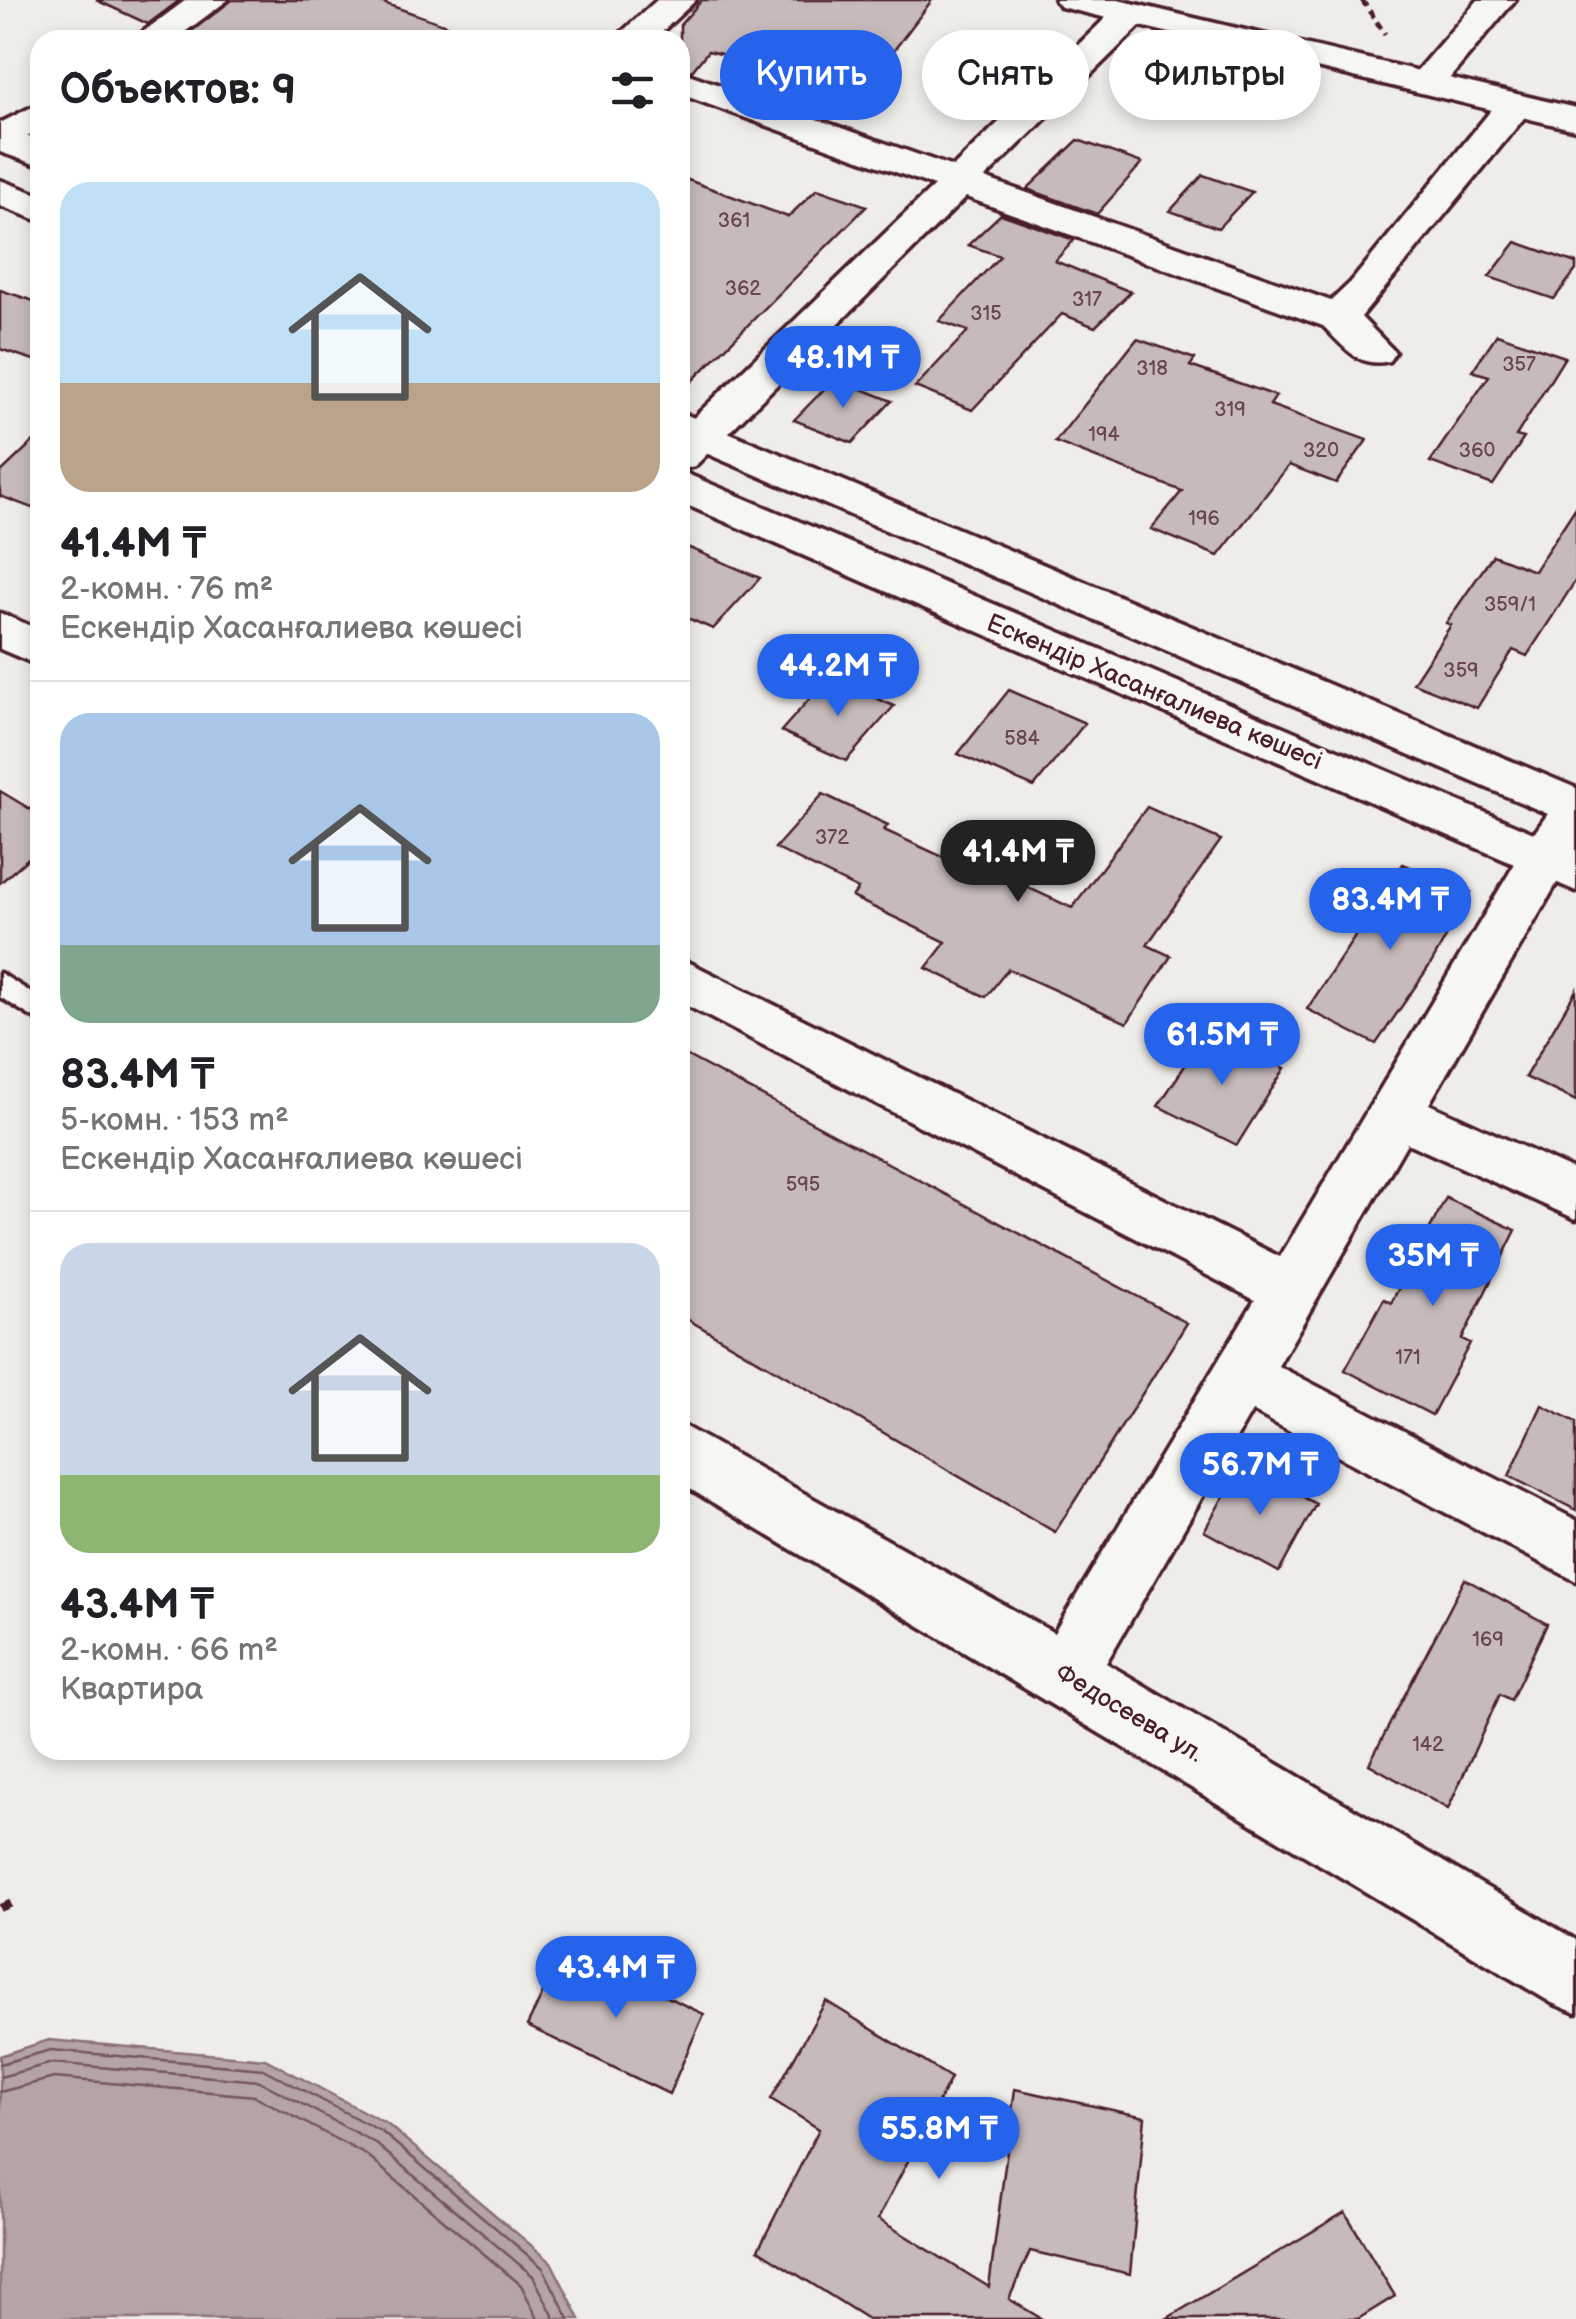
<!DOCTYPE html>
<html lang="ru">
<meta charset="utf-8">
<style>
:root{--surface:#fff;--page:#f2f2f2;--text:#202124;--muted:#757577;--line:#e0e0e0;--accent:#2563eb}
body{margin:0;font-family:"Balsamiq Sans",sans-serif;background:var(--page);color:var(--text);height:100vh;display:flex;flex-direction:column;font-size:38px;white-space:nowrap}
*{box-sizing:border-box;margin:0}
p{font-size:32px;color:var(--muted)}
.icon{flex:none;width:55px;height:55px;fill:none;stroke:currentColor;stroke-width:2;stroke-linecap:round;stroke-linejoin:round}
.map{position:relative;flex:1;overflow:hidden}
.panel{position:absolute;left:30px;top:30px;width:660px;height:1730px;display:flex;flex-direction:column;background:var(--surface);border-radius:30px;box-shadow:0 5px 15px #0003}
.panel>*{flex:none}
.guide{position:absolute;left:720px;top:30px;width:705px;height:90px;display:flex;gap:20px}
.price{position:absolute;translate:-50% -85px;padding:0 22px;border-radius:35px;background:var(--accent);color:#fff;font-size:32px;line-height:65px;filter:drop-shadow(0 2px 5px #0008)}
.price::after{content:'';position:absolute;left:50%;top:60px;width:30px;height:22px;margin-left:-15px;background:inherit;clip-path:polygon(0 0,100% 0,50% 100%)}
.price.selected{background:#222;color:#fff}
ul{padding:0;list-style:none}
li{display:grid;align-content:center;gap:20px;height:530px;padding:0 30px}
li+li{border-top:2px solid var(--line)}
li span{display:grid;place-items:center;height:310px;border-radius:30px;color:#555}
li>.icon{margin-inline-start:auto}
span .icon{width:180px;height:180px;fill:#fffc;stroke-width:1}
li b{font-size:42px}
h2{display:flex;justify-content:space-between;align-items:center;height:120px;padding:0 30px;font-size:42px}
.pill{padding:0 35px;border-radius:45px;background:var(--surface);box-shadow:0 5px 15px #0003;font-size:35px;line-height:90px}
.pill.selected{background:var(--accent);color:#fff}
.map>svg:first-child{display:block}
.water{fill:#b4a4a5;stroke:#8a6f74;stroke-width:2.5}
.lines{fill:none;stroke-linecap:round;stroke-linejoin:round}
.shore{stroke:#74545c;stroke-width:2.5}
.building{fill:#c6babb;stroke:#4a1f2b;stroke-width:2.5}
.lane-casing{stroke:#4a1f2b;stroke-width:7}
.street-casing{stroke:#4a1f2b;stroke-width:7}
.secondary-casing{stroke:#4a1f2b;stroke-width:7}
.path-far1{stroke:#4a1f2b;stroke-width:5;stroke-dasharray:8 5;stroke-linecap:butt}
.path{stroke:#4a1f2b;stroke-width:8;stroke-dasharray:12 9;stroke-linecap:butt}
.lane{fill:#f6f6f2;fill-rule:evenodd}
.street{fill:#f6f6f2;fill-rule:evenodd}
.secondary{fill:#f6f6f2;fill-rule:evenodd}
.labels{text-anchor:middle;stroke-width:8;stroke-linejoin:round;paint-order:stroke}
.number-label{font-size:20px;fill:#69464f}
.street-label{font-size:25px;fill:#4a1f2b;stroke:#f6f6f2}
</style>
<div class="map">
<svg width="1576" height="2319" viewBox="0 0 1576 2319">
<rect width="100%" height="100%" fill="#efedea"/>
<filter id="ink" filterUnits="userSpaceOnUse"><feTurbulence type="fractalNoise" baseFrequency=".01" numOctaves="2"/><feDisplacementMap in="SourceGraphic" scale="20" xChannelSelector="R" yChannelSelector="G"/><feConvolveMatrix kernelMatrix="1 2 1 2 8 2 1 2 1" color-interpolation-filters="sRGB"/></filter>
<g filter="url(#ink)">
<path class="water" d="M49,2040L265,2059L387,2124L551,2262L580,2319H0V2056Z"/>
<g class="lines">
<g class="shore">
<path d="M0,2064L51,2050L263,2069L382,2132L543,2268L569,2319"/>
<path d="M0,2077L52,2063L259,2081L375,2143L533,2276L555,2319"/>
<path d="M0,2092L54,2078L255,2096L366,2155L521,2285L538,2319"/>
</g>
</g>
<g class="building">
<path d="M96,0H180L148,24Z"/>
<path d="M232,0H375L472,34L471,40L184,37Z"/>
<path d="M702,0H932L851,107L806,96L820,78L708,51L692,71L680,68V25Z"/>
<path d="M1078,140L1142,163L1097,214L1027,189Z"/>
<path d="M1203,175L1252,192L1218,228L1170,211Z"/>
<path d="M680,177L788,217L817,189L867,206L680,393Z"/>
<path d="M1001,214L1074,240L1055,261L1131,292L1095,327L1062,314L972,410L915,387L968,331L939,321L1000,256L968,245Z"/>
<path d="M1516,242L1576,263V270L1554,299L1489,277Z"/>
<path d="M0,290L40,303V362L0,349Z"/>
<path d="M1497,334L1565,357L1516,436L1524,438L1493,485L1430,462L1489,376L1472,371Z"/>
<path d="M1137,339L1195,359L1190,366L1276,396L1270,405L1367,440L1336,483L1289,465L1218,556L1151,529L1182,491L1055,442Z"/>
<path d="M835,378L892,401L852,443L794,420Z"/>
<path d="M40,435V511L0,496V473Z"/>
<path d="M1576,507V580L1527,656L1513,650L1477,708L1413,683L1451,625L1446,623L1493,555L1534,571Z"/>
<path d="M680,544L760,578L713,629L680,615Z"/>
<path d="M829,677L894,706L846,761L781,731Z"/>
<path d="M1009,690L1085,723L1034,787L958,754Z"/>
<path d="M0,791L40,815V848L0,883Z"/>
<path d="M823,794L888,825L884,830L993,880L999,874L1072,908L1147,807L1221,840L1147,945L1171,956L1127,1023L1008,969L986,997L926,968L946,942L852,897L858,889L775,848Z"/>
<path d="M1403,864L1471,892L1432,962L1376,1044L1307,1009Z"/>
<path d="M1576,990V1101L1525,1077Z"/>
<path d="M1208,1031L1285,1068L1237,1145L1158,1106Z"/>
<path d="M680,1052L1187,1323L1055,1532L680,1315Z"/>
<path d="M1446,1198L1516,1230L1462,1339L1470,1343L1432,1415L1345,1370L1384,1299L1391,1303Z"/>
<path d="M1542,1405L1576,1422V1510L1509,1476Z"/>
<path d="M1242,1464L1316,1504L1279,1572L1204,1531Z"/>
<path d="M1465,1579L1547,1624L1511,1700L1500,1694L1448,1809L1369,1764Z"/>
<path d="M564,1949L704,2014L669,2094L527,2026Z"/>
<path d="M826,2001L951,2078L878,2219L989,2287L1015,2089L1145,2117L1130,2274L1030,2251L1009,2299L1042,2319H868L758,2250L819,2129L771,2099Z"/>
<path d="M1345,2212L1395,2296L1358,2319H1166Z"/>
</g>
<g class="lines">
<g class="lane-casing">
<path id="lane" d="M0,973L40,998V1022L0,997Z"/>
</g>
<g class="street-casing">
<g id="street">
<path d="M186,0H228L174,40H132Z"/>
<path d="M657,0H696L653,40H613Z"/>
<path d="M1478,0H1515L1439,91H1413L1408,83L1413,75Z"/>
<path d="M1131,3L1144,6L1149,14L1144,22L985,178L1331,301L1351,282L1502,97H1528L1533,105L1528,113L1361,317L1395,352L1389,361C1358,369 1343,345 1323,326L966,197L695,466L680,470V431L934,186L680,94V71L953,167L1118,6Z"/>
<path d="M40,103V130L0,151V123Z"/>
<path d="M0,613L40,630V666L0,649Z"/>
<path d="M1576,793V850L1429,1104L1576,1171V1219L1407,1143L1278,1366L1576,1520V1581L1252,1411L1106,1663L1576,1940V2013L1552,2003L680,1483V1424L1054,1633L1255,1300L680,1002V958L1280,1257L1526,845L1559,798Z"/>
</g>
</g>
<g class="secondary-casing">
<g id="secondary">
<path d="M1055,0H1118L1576,108V130L1061,7Z"/>
<path d="M0,127L40,141V166L0,152Z"/>
<path d="M0,180L40,195V221L0,206Z"/>
<path d="M680,412L1576,788V826L680,442Z"/>
<path d="M680,471L1576,851V891L680,502Z"/>
</g>
</g>
<path class="path-far1" d="M1362,0L1385,34"/>
<path class="path" d="M0,1908L19,1900"/>
<use href="#lane" class="lane"/>
<use href="#street" class="street"/>
<use href="#secondary" class="secondary"/>
</g>
</g>
<g class="labels">
<g class="number-label">
<text x="734" y="227">361</text>
<text x="743" y="295">362</text>
<text x="1087" y="306">317</text>
<text x="986" y="320">315</text>
<text x="1519" y="371">357</text>
<text x="1152" y="375">318</text>
<text x="1230" y="416">319</text>
<text x="1104" y="441">194</text>
<text x="1321" y="457">320</text>
<text x="1477" y="457">360</text>
<text x="1204" y="525">196</text>
<text x="1510" y="611">359/1</text>
<text x="1461" y="677">359</text>
<text x="1022" y="745">584</text>
<text x="832" y="844">372</text>
<text x="803" y="1191">595</text>
<text x="1408" y="1364">171</text>
<text x="1488" y="1646">169</text>
<text x="1428" y="1751">142</text>
</g>
<g class="street-label">
<text transform="translate(1155 691) rotate(23)" y="9">Ескендір Хасанғалиева көшесі</text>
<text transform="translate(1130 1712) rotate(31)" y="9">Федосеева ул.</text>
</g>
</g>
</svg>
<b class="price" style="left:843px;top:411px">48.1M ₸</b>
<b class="price" style="left:838px;top:719px">44.2M ₸</b>
<b class="price selected" style="left:1018px;top:905px">41.4M ₸</b>
<b class="price" style="left:1390px;top:953px">83.4M ₸</b>
<b class="price" style="left:1222px;top:1088px">61.5M ₸</b>
<b class="price" style="left:1433px;top:1309px">35M ₸</b>
<b class="price" style="left:1260px;top:1518px">56.7M ₸</b>
<b class="price" style="left:616px;top:2021px">43.4M ₸</b>
<b class="price" style="left:939px;top:2182px">55.8M ₸</b>
<div class="guide">
<a class="pill selected">Купить</a>
<a class="pill">Снять</a>
<a class="pill">Фильтры</a>
</div>
<section class="panel">
<h2>Объектов: 9<svg class="icon" aria-label="filters" viewBox="0 0 24 24"><path d="M4 7h16M4 17h16"/><circle cx="9" cy="7" r="2"/><circle cx="15" cy="17" r="2"/></svg></h2>
<ul>
<li><span style="background:linear-gradient(#bfe0f5 65%,#b9a48a 0)"><svg class="icon" aria-label="home" viewBox="0 0 24 24"><path d="M3 11l9-7 9 7M6 9v11h12V9"/></svg></span><div><b>41.4M ₸</b><p>2-комн. · 76 m²</p><p>Ескендір Хасанғалиева көшесі</p></div></li>
<li><span style="background:linear-gradient(#a9c7e8 75%,#7fa58c 0)"><svg class="icon" aria-label="home" viewBox="0 0 24 24"><path d="M3 11l9-7 9 7M6 9v11h12V9"/></svg></span><div><b>83.4M ₸</b><p>5-комн. · 153 m²</p><p>Ескендір Хасанғалиева көшесі</p></div></li>
<li><span style="background:linear-gradient(#c9d6e8 75%,#8fb573 0)"><svg class="icon" aria-label="home" viewBox="0 0 24 24"><path d="M3 11l9-7 9 7M6 9v11h12V9"/></svg></span><div><b>43.4M ₸</b><p>2-комн. · 66 m²</p><p>Квартира</p></div></li>
</ul>
</section>
</div>
